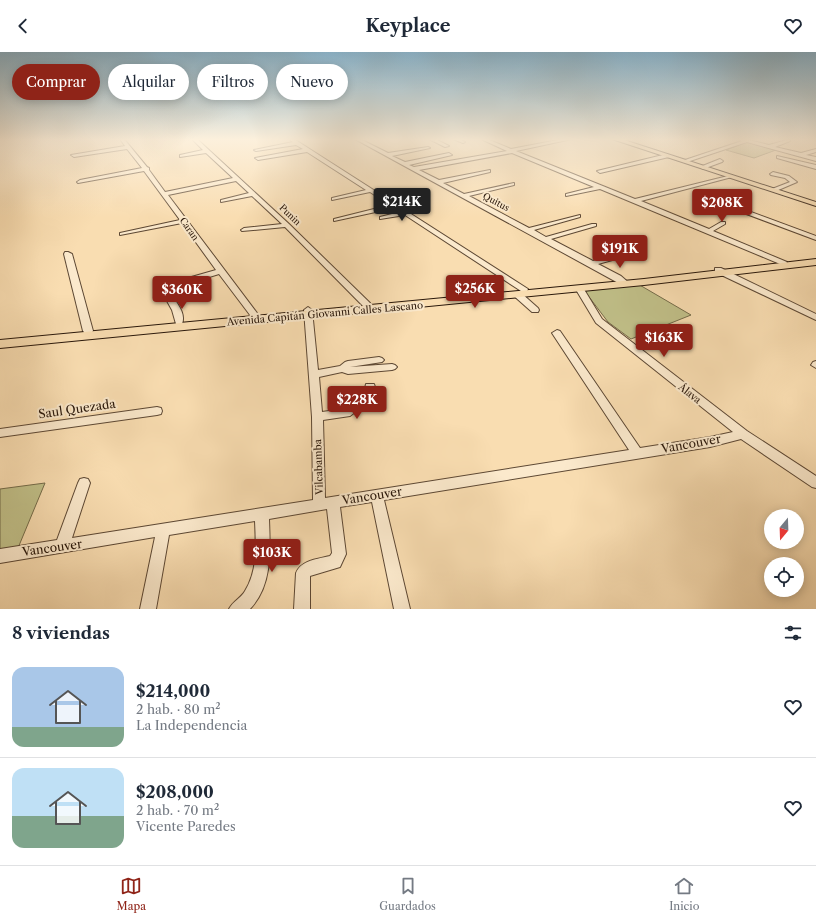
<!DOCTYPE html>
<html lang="es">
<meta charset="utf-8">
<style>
:root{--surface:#fff;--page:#f6f6f7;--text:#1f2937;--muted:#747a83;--line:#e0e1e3;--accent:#8f2418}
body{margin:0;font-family:"Libre Caslon Text",serif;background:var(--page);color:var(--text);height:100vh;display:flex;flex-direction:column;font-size:15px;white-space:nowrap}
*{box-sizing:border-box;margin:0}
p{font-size:13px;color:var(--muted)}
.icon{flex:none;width:22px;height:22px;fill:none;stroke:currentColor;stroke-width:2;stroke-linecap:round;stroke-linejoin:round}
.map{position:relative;height:557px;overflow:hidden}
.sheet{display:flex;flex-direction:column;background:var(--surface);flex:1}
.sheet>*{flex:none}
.banner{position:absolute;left:12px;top:12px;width:400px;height:36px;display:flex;gap:8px}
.needle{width:26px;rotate:199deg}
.tools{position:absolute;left:764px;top:457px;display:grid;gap:8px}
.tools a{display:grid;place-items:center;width:40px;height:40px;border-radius:50%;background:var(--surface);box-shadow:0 2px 10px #0003;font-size:20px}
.price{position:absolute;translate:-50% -34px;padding:0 9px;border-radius:4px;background:var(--accent);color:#fff;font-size:13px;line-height:26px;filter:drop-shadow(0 1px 2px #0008)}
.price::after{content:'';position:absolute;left:50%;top:24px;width:12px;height:9px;margin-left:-6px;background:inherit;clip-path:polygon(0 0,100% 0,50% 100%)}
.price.active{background:#222;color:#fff}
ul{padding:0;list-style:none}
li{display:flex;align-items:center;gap:12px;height:100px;padding:0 12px}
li+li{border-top:1px solid var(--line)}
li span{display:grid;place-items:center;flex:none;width:112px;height:80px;border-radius:12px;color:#555}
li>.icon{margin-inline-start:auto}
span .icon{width:48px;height:48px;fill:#fffc;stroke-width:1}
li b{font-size:17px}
h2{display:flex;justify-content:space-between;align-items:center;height:48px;padding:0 12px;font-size:17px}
.pill{padding:0 14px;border-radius:18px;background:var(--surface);box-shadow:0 2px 10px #0003;font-size:14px;line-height:36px}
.pill.active{background:var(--accent);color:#fff}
header{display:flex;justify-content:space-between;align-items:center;height:52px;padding:0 12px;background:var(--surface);font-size:18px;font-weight:800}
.tab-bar{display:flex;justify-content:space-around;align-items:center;height:56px;border-top:1px solid var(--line);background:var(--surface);font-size:11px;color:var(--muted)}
.tab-bar a{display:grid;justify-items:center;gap:2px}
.tab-bar .active{color:var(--accent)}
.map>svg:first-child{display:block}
.green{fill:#c1c089;stroke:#756c4a}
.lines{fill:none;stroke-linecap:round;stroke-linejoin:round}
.minor-casing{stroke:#5d4834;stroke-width:2}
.major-casing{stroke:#29170a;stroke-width:2}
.minor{fill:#fbe9cc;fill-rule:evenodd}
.major{fill:#f9ddb1;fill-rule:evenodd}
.labels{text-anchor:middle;stroke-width:4;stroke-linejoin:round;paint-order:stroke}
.far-street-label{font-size:9px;fill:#29170a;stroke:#fbe9cc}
.street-label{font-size:10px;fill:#29170a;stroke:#fbe9cc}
.near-street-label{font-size:12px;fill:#29170a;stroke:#fbe9cc}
</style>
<header><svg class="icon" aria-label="back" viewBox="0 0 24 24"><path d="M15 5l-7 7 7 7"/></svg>Keyplace<svg class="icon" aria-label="heart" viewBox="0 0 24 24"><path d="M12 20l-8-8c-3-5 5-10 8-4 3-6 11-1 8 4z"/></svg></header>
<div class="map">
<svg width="816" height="557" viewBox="0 0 816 557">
<rect width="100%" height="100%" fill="#f9ddb1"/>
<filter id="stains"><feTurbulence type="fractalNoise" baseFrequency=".005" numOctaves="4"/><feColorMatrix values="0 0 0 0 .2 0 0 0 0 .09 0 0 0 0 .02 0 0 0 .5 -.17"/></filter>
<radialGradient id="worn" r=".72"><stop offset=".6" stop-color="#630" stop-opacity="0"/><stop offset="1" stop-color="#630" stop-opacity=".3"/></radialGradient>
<g class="green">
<path d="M747,90L776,98L754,106L726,98Z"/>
<path d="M638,232L691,263L631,287L608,270L583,237Z"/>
<path d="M45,431L18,496L0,499V437Z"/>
</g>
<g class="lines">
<g class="minor-casing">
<g id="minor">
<path d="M120,87H124L147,115L149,116V118L165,140L233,126L206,101L180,105V103L203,98L192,87H197L289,172L370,251L373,257L369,260L366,259L363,254L285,175L242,179L241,178L244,176L282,172L252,144L221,150V148L249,141L236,129L168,143L257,261L259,267L258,269H252L250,263L219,222L180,234L170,238C173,249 187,259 182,272H176L172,258L162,240L163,235L174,230L216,218L182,171L120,183V181L180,168L144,119L78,131L77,130L80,128L142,116L127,97L74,105L71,103L125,94Z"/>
<path d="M289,87H294L528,237L527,239H521L405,163L380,167V165L400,160L394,156L334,169V167L390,153L370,140L332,148V146L366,138L307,100L258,108L255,106L303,97L296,93L256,99L254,98L293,90Z"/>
<path d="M355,87H360L388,101L428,95L430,96L392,104L405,110L449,101L452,103L409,113L414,115L507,99L481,87H487L511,97L563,87H572L516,99L635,147L732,123V125L641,149L709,177L721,170H725V172L713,179L787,210L786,212H780L600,137L566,144V142L594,135L512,101L419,118L439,128L490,118V120L443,131L464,142L514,131V133L469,144L529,176L580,163V165L534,178L546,185L592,172H596V174L551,187L593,209L639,195H645V199L598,212L621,224L629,231L628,233H622Z"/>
<path d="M429,87H435L449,94L445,95Z"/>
<path d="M453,87H459L465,90L463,91Z"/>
<path d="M738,87H745L769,93L790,87V89L775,95L801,101L816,97V100L806,103L816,105V109L747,90L687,110L682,109L742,89Z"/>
<path d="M667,102L670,104L669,105L600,121L597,119Z"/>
<path d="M777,104L816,113V117L777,106Z"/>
<path d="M720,107L723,109L722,110L703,117L700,115Z"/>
<path d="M773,120L789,124L797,130L776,139H772V137L790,130L785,126L771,123L770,122Z"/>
<path d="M717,149H721L816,184V188L717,151Z"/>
<path d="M65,200H68L72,202L93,279L91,281H85L83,279L64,202Z"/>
<path d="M715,216H721L816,262V268L715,220Z"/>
<path d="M576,234H582L602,267L747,379L816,424V436L812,435L741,387L710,395L384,448L410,557H394L372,450L340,455L346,502L340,515L310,524V557H294L296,521C301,508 318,507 330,504L332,501L327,457L269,467C270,497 273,533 250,557H229C233,549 241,546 245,539C258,518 256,493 255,469L169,483L156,557H140L155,485L0,511V497L57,488L78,431L80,427L84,426L88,427L90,431L72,486L313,448L312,365L304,258L308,255L312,258L318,318L340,314L345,310L348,309L379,305L382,306L384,308L382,310L350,315L392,312L395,313L397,315L395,317L392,318L348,322L342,320L319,325L322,360L343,357L364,341L366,332H374L375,335L373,346L350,364L323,368L325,446L629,398L552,281L557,278L560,279L640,396L710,385L733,380L596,271L575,236Z"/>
<path d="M514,240H520L538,256L539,258L538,260H532L514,244L513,242Z"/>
<path d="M816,309V316L811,313L813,310Z"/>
<path d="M157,355L161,356L162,359L161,362L157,363L0,385V377Z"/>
</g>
</g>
<g class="major-casing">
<g id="major">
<path d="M612,87H621L816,150V154Z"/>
<path d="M816,207V213L644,233L0,296V288L644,227Z"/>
</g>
</g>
<use href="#minor" class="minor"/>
<use href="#major" class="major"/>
</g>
<linearGradient id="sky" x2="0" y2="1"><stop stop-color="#8ab7d1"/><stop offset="0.53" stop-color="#fcf0dc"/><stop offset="1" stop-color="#fcf0dc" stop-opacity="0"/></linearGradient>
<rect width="816" height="165" fill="url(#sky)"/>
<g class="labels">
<g class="far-street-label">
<text transform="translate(496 150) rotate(28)" y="3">Quitus</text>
<text transform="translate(290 163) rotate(44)" y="3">Punin</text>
<text transform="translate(189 177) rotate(55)" y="3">Caran</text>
</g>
<g class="street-label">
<text transform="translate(325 261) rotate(-5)" y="4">Avenida Capitán Giovanni Calles Lascano</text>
<text transform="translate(690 341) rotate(38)" y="4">Álava</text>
<text transform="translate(318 415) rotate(-92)" y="4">Vilcabamba</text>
</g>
<g class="near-street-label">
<text transform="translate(77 357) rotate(-8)" y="4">Saul Quezada</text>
<text transform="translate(691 392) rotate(-10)" y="4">Vancouver</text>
<text transform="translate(372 444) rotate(-9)" y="4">Vancouver</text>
<text transform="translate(52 496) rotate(-8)" y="4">Vancouver</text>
</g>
</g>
<rect width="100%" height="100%" filter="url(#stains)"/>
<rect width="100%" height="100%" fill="url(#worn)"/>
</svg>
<div class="tools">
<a><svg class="needle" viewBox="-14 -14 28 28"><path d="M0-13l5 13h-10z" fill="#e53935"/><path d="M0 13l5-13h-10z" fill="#747a83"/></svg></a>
<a><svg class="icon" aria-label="locate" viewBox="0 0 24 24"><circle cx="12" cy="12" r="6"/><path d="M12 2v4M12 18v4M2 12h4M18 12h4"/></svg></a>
</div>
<b class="price active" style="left:402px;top:170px">$214K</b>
<b class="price" style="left:722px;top:171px">$208K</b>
<b class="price" style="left:620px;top:217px">$191K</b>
<b class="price" style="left:475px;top:257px">$256K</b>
<b class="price" style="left:182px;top:258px">$360K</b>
<b class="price" style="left:664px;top:306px">$163K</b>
<b class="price" style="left:357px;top:368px">$228K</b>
<b class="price" style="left:272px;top:521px">$103K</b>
<div class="banner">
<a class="pill active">Comprar</a>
<a class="pill">Alquilar</a>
<a class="pill">Filtros</a>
<a class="pill">Nuevo</a>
</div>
</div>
<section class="sheet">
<h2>8 viviendas<svg class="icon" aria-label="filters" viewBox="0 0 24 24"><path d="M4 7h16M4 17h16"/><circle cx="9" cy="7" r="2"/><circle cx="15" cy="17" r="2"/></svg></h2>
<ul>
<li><span style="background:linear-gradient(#a9c7e8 75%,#7fa58c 0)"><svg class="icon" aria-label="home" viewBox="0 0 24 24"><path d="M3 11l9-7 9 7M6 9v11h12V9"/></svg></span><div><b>$214,000</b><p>2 hab. · 80 m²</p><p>La Independencia</p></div><svg class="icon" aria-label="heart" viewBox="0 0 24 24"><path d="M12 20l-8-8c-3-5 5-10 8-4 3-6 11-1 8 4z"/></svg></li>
<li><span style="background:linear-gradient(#bfe0f5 60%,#7fa58c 0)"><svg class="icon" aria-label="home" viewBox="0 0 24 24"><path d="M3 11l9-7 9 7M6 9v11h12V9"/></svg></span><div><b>$208,000</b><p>2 hab. · 70 m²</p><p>Vicente Paredes</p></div><svg class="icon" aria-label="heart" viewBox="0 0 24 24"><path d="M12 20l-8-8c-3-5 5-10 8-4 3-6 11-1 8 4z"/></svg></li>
</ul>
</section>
<nav class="tab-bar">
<a class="active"><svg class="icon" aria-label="map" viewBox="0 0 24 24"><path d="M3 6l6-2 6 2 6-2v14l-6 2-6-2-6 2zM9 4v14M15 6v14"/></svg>Mapa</a>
<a><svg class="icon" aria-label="saved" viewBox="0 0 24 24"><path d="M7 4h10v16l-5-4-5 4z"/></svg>Guardados</a>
<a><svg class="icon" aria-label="home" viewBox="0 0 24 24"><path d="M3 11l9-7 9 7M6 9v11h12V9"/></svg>Inicio</a>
</nav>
